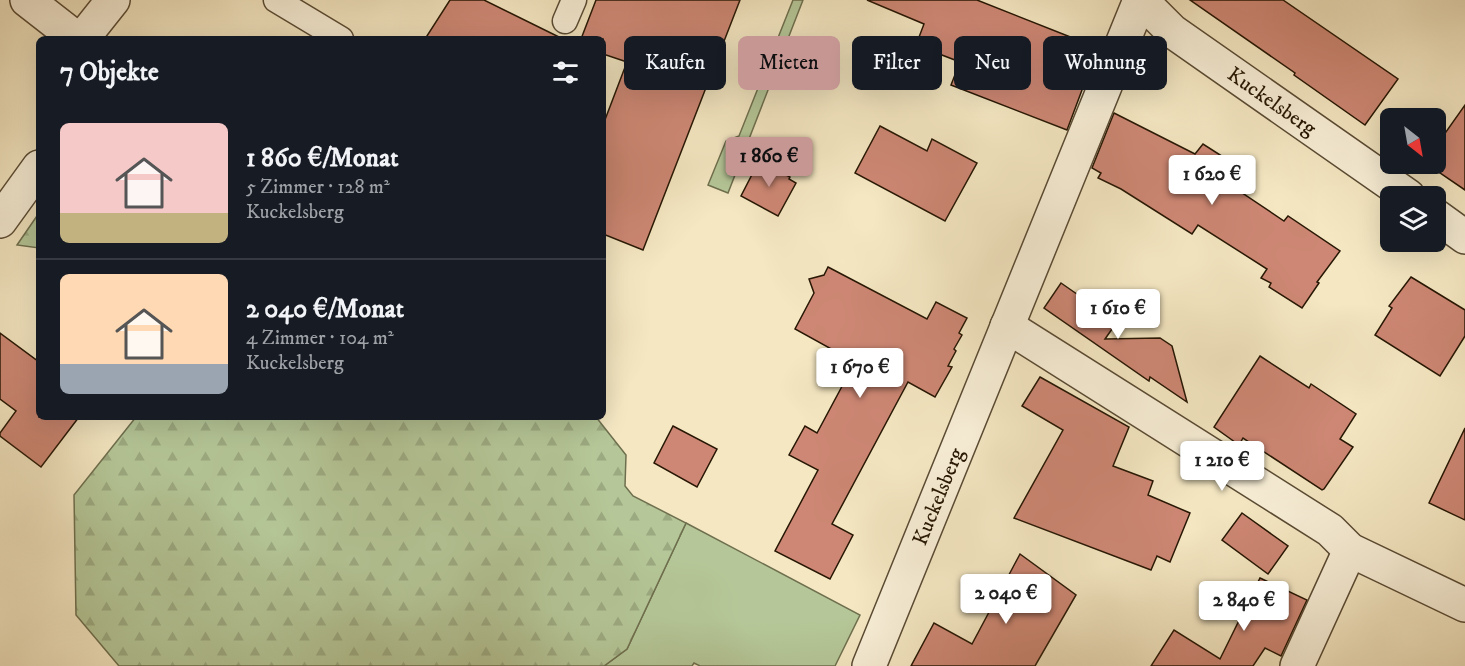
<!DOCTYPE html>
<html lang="de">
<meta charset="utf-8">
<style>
:root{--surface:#171b24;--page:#20242c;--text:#f1f3f6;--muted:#9ea1a6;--line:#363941;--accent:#c59692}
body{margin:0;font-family:"IM FELL DW Pica",serif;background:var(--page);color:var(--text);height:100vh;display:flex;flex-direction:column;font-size:22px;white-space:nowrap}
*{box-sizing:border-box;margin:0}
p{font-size:20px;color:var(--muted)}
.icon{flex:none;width:33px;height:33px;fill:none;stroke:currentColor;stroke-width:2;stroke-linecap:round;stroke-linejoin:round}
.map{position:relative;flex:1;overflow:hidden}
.details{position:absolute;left:36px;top:36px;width:570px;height:384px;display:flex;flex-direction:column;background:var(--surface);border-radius:9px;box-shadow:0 6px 24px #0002}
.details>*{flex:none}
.guide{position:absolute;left:624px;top:36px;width:570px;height:54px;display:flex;gap:12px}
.needle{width:39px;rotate:149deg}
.fabs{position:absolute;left:1380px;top:108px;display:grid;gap:12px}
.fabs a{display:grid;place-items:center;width:66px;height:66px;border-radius:9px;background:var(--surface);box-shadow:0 6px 24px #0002;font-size:30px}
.price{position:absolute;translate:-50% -51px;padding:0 14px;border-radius:6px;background:#fff;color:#222;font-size:20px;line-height:39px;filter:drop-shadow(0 2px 3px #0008)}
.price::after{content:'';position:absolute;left:50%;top:36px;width:18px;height:14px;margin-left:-9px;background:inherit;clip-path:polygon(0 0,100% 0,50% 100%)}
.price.on{background:var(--accent);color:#111}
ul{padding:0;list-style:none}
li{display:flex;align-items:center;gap:18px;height:150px;padding:0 24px}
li+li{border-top:2px solid var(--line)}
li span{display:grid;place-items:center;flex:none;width:168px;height:120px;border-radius:9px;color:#555}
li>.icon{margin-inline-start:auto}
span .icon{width:72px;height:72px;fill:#fffc;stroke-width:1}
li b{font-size:26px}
h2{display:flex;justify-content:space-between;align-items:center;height:72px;padding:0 24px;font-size:26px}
.tag{padding:0 21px;border-radius:9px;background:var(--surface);box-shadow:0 6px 24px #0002;font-size:21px;line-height:54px}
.tag.on{background:var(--accent);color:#111}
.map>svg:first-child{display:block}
.green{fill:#b5c798;stroke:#6e6f4e;stroke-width:1.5}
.forest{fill:url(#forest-firs);stroke:#6e6f4e;stroke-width:1.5}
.building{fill:#cd8774;stroke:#271704;stroke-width:1.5}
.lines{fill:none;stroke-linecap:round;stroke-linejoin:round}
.service-casing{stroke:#5a4b34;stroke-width:27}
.minor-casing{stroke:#5a4b34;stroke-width:36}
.service{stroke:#f8efd7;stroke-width:24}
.minor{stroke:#f8efd7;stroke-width:33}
.labels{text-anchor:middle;stroke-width:4.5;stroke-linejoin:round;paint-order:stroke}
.street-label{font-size:21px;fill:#271704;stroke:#f8efd7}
</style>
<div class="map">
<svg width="1465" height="666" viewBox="0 0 1465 666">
<defs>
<pattern id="forest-firs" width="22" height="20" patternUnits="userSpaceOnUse" patternTransform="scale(1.5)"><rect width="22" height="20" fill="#b5c798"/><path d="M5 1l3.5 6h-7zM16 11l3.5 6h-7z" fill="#9caa81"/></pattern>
</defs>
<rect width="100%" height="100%" fill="#f4e7c2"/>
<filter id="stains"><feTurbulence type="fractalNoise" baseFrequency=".00333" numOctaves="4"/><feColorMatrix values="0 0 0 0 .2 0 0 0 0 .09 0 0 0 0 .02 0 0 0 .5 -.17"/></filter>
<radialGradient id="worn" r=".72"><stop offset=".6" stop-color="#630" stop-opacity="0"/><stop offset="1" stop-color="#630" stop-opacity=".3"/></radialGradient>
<g class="green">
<path d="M793,0H803L728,193L708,185L726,141L739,136Z"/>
<path d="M686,523L860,615L835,666H700L694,663L692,666H604L627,649Z"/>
</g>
<g class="forest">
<path d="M39,213V248L17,245Z"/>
<path d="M136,417H596L626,455L625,486L633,496L686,523L627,649L604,666H119L76,615L74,495Z"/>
</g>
<g class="building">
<path d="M450,0H484L563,39H425Z"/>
<path d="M596,0H740L643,250L603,234V125L627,62L603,54V39H581Z"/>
<path d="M867,0H977L1078,40L1068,66L1088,74L1067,130L951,85L960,62L916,45L924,24Z"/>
<path d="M1190,0H1283L1398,79L1365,125L1294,75L1295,73Z"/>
<path d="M1465,105V190L1427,164H1436V146Z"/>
<path d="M1114,113L1195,154L1203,144L1228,160L1217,176L1284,221L1288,216L1340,251L1317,282L1319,283L1302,308L1269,287L1271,283L1261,278L1267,269L1198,225L1192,234L1121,189L1098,178L1101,173L1092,168Z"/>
<path d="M880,126L927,151L932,139L977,163L945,221L855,173Z"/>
<path d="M759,161L790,177L789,179L796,183L778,216L741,196Z"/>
<path d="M828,267L927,319L936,302L967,318L959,333L962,335L954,349L956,351L948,366L952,367L935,397L908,382L832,524L853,535L830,579L775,551L818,470L789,455L805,426L817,433L855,362L795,329L814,293L809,279L824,275Z"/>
<path d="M1411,277L1465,310V336L1440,376L1375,335L1392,308L1389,306Z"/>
<path d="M1061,283L1117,322L1105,339L1160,338L1172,346L1187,402L1150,377L1149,381L1044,308Z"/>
<path d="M0,333L39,362V417H79L41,467L0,436V433L16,411L0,399Z"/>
<path d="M1260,356L1309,388L1311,384L1356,414L1340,439L1353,447L1324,489L1322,490L1243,438L1239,445L1214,427Z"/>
<path d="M1040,377L1129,427L1113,466L1153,481L1148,495L1190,513L1170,562L1157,556L1151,570L1014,518L1063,430L1022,406Z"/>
<path d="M673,426L717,449L697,487L654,463Z"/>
<path d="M1465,428V520L1429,503Z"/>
<path d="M1242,513L1288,546L1268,574L1222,540Z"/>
<path d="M1020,554L1076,595L1035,666H911L934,623L972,644Z"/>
<path d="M1260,578L1307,600L1281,656L1265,648L1253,666H1151L1174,630L1220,659Z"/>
</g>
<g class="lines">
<g class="service-casing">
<g id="service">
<path d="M276,0L341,39"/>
<path d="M565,21L574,0"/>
</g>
</g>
<g class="minor-casing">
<g id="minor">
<path d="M27,0L77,39"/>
<path id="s1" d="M1141,0L1172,31L1408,196"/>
<path d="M82,39L113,0"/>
<path d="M1436,216L1465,237"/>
<path d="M0,221L39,167"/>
<path d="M1007,326L1330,530L1350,550L1465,605"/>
<path id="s2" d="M869,666L1140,0"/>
<path d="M1297,666L1350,550"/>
</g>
</g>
<use href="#service" class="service"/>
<use href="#minor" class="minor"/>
</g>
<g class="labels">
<g class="street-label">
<text dy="7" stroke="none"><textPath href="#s1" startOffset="166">Kuckelsberg</textPath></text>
<text dy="7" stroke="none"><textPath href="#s2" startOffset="183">Kuckelsberg</textPath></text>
</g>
</g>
<rect width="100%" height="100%" filter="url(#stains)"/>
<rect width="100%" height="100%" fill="url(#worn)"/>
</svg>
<div class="fabs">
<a><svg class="needle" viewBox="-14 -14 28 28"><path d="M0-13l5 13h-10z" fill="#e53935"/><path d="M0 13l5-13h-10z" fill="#9ea1a6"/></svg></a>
<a><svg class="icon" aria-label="layers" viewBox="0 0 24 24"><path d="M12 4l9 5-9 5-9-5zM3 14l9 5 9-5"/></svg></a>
</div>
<b class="price on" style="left:769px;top:188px">1 860 €</b>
<b class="price" style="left:1212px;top:206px">1 620 €</b>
<b class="price" style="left:1118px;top:340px">1 610 €</b>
<b class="price" style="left:860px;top:399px">1 670 €</b>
<b class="price" style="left:1222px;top:492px">1 210 €</b>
<b class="price" style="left:1006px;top:625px">2 040 €</b>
<b class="price" style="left:1244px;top:632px">2 840 €</b>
<div class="guide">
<a class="tag">Kaufen</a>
<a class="tag on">Mieten</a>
<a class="tag">Filter</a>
<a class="tag">Neu</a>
<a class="tag">Wohnung</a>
</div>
<section class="details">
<h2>7 Objekte<svg class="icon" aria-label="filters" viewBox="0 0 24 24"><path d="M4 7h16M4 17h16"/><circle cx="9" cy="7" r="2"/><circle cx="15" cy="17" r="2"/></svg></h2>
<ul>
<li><span style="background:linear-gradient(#f6c9c9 75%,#c2b280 0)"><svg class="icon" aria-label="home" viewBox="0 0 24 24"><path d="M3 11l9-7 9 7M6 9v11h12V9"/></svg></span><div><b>1 860 €/Monat</b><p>5 Zimmer · 128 m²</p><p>Kuckelsberg</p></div></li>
<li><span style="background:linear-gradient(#ffd9b3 75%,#9aa5b1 0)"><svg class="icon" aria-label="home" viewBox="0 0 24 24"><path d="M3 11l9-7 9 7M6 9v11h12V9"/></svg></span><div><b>2 040 €/Monat</b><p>4 Zimmer · 104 m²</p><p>Kuckelsberg</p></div></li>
</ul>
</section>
</div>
